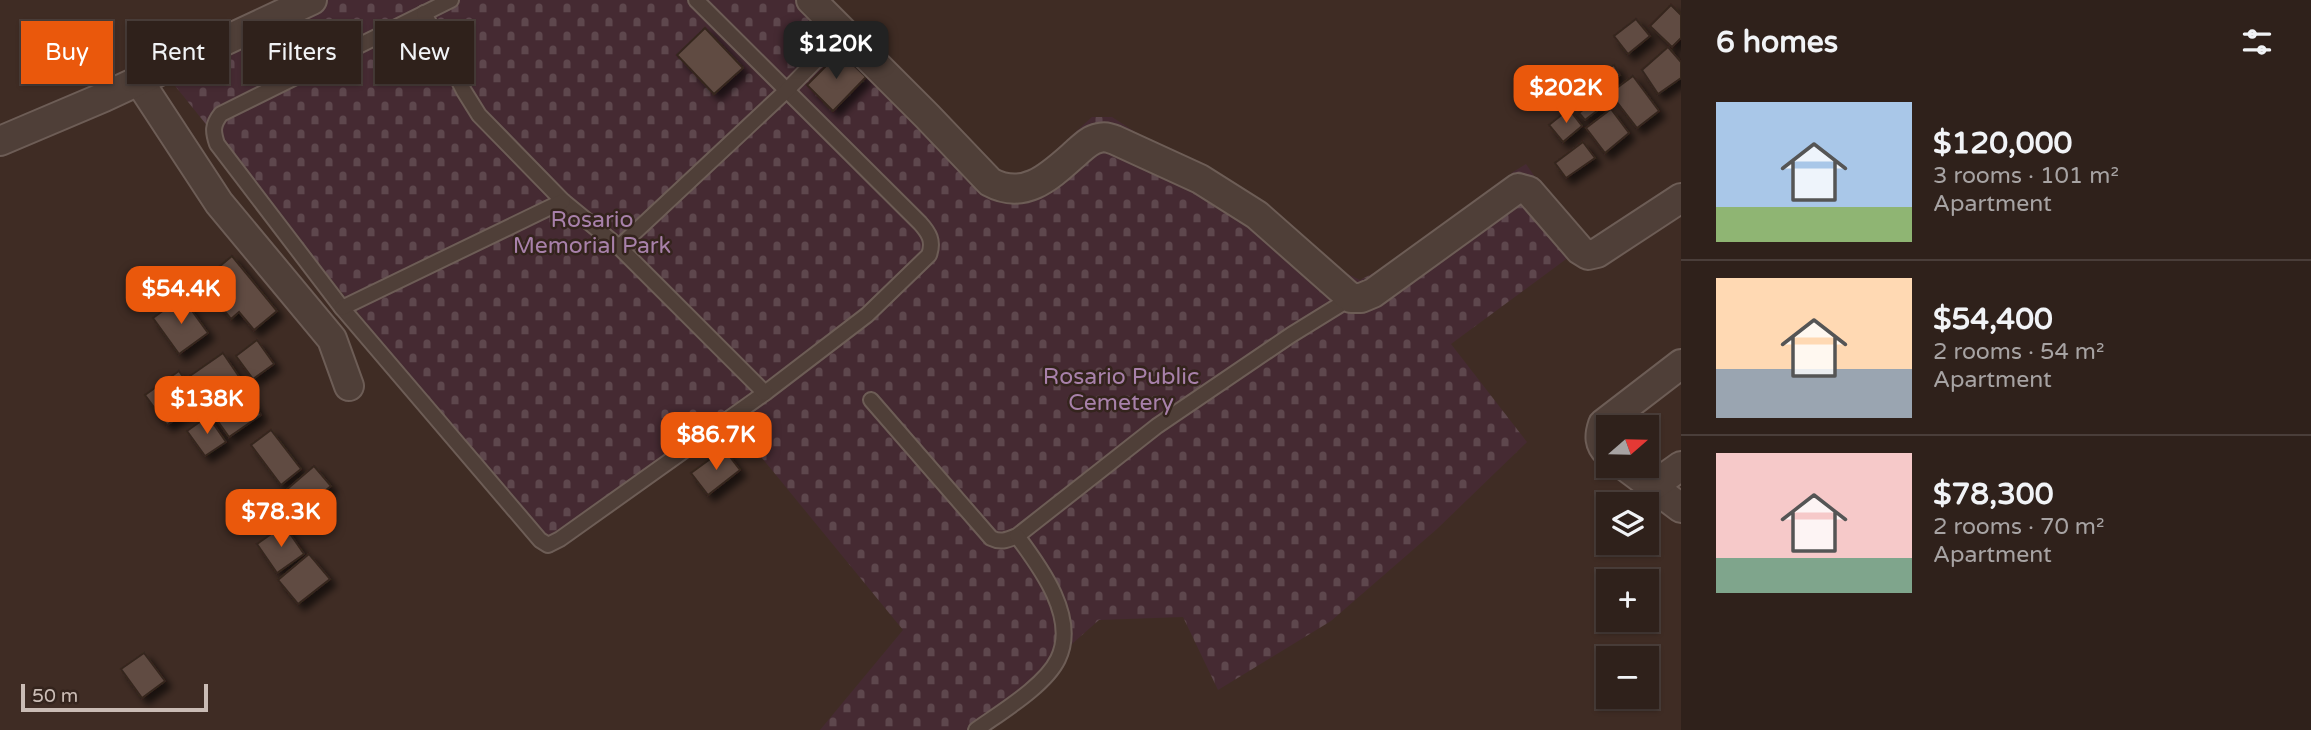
<!DOCTYPE html>
<meta charset="utf-8">
<style>
:root{--surface:#2f211b;--page:#372924;--text:#f1f3f6;--muted:#a7a3a3;--line:#4a3e3a;--accent:#ea580c}
body{margin:0;font-family:"Varela Round",sans-serif;background:var(--page);color:var(--text);height:100vh;display:flex;flex-direction:column;font-size:26px;white-space:nowrap}
*{box-sizing:border-box;margin:0}
p{font-size:23px;color:var(--muted)}
.icon{flex:none;width:38px;height:38px;fill:none;stroke:currentColor;stroke-width:2;stroke-linecap:round;stroke-linejoin:round}
.map{position:relative;flex:1;overflow:hidden}
.side{display:flex;flex-direction:column;background:var(--surface);width:630px}
.side>*{flex:none}
.hud{position:absolute;left:21px;top:21px;width:665px;height:63px;display:flex;gap:14px}
.needle{width:46px;rotate:70deg}
.buttons{position:absolute;left:1596px;top:415px;display:grid;gap:14px}
.buttons a{display:grid;place-items:center;width:63px;height:63px;border-radius:0px;background:var(--surface);box-shadow:0 2px 5px #0004,0 0 0 2px var(--line);font-size:35px}
.scale{position:absolute;left:21px;bottom:18px;width:187px;box-sizing:border-box;padding-left:7px;border:4px solid #cabcb5;border-top:0;font-size:19px;line-height:24px;white-space:nowrap;color:#cabcb5;-webkit-text-stroke:5px #34241d;paint-order:stroke}
.price{position:absolute;translate:-50% -60px;padding:0 16px;border-radius:14px;background:var(--accent);color:#fff;font-size:23px;line-height:46px;filter:drop-shadow(0 2px 4px #0008)}
.price::after{content:'';position:absolute;left:50%;top:42px;width:21px;height:16px;margin-left:-10px;background:inherit;clip-path:polygon(0 0,100% 0,50% 100%)}
.price.selected{background:#222;color:#fff}
ul{padding:0;list-style:none}
li{display:flex;align-items:center;gap:21px;height:175px;padding:0 35px}
li+li{border-top:2px solid var(--line)}
li span{display:grid;place-items:center;flex:none;width:196px;height:140px;border-radius:0px;color:#555}
li>.icon{margin-inline-start:auto}
span .icon{width:84px;height:84px;fill:#fffc;stroke-width:1}
li b{font-size:30px}
h2{display:flex;justify-content:space-between;align-items:center;height:84px;padding:0 35px;font-size:30px}
.tag{padding:0 24px;border-radius:0px;background:var(--surface);box-shadow:0 2px 5px #0004,0 0 0 2px var(--line);font-size:24px;line-height:63px}
.tag.selected{background:var(--accent);color:#fff}
main{display:flex;flex:1;min-height:0}
.map>svg:first-child{display:block}
.cemetery{fill:url(#cemetery-stones)}
.building{fill:#614c43;stroke:#36261f;stroke-width:2;filter:url(#shadow)}
.lines{fill:none;stroke-linecap:round;stroke-linejoin:round}
.service-casing{stroke:#6d5d56;stroke-width:18}
.minor-casing{stroke:#6d5d56;stroke-width:32}
.service{stroke:#4f3f38;stroke-width:14}
.minor{stroke:#4f3f38;stroke-width:28}
.labels{text-anchor:middle;stroke-width:5;stroke-linejoin:round;paint-order:stroke}
.park-label{font-size:23px;fill:#a881aa;stroke:#34241d}
</style>
<main>
<div class="map">
<svg width="1681" height="730" viewBox="0 0 1681 730">
<defs>
<pattern id="cemetery-stones" width="16" height="16" patternUnits="userSpaceOnUse" patternTransform="scale(1.75)"><rect width="16" height="16" fill="#452a32"/><path d="M2 7V4a2 2 0 0 1 4 0v3zM10 15v-3a2 2 0 0 1 4 0v3z" fill="#5e474d"/></pattern>
<filter id="shadow"><feDropShadow dx="6" dy="6" stdDeviation="3.5" flood-color="#0009"/></filter>
</defs>
<rect width="100%" height="100%" fill="#3f2c24"/>
<path class="cemetery" d="M301,0H800L990,193L1034,176L1057,149L1092,117H1112L1160,148L1329,265L1360,280L1383,268L1484,199L1513,172L1526,164L1557,209L1588,243L1451,344L1527,442L1437,529L1331,621L1218,690L1183,617L1099,620L975,730H820L903,630L730,419L552,553L159,66Z"/>
<g class="building">
<path d="M1671,5L1681,15V38L1672,47L1650,26Z"/>
<path d="M1636,19L1650,36L1628,54L1614,36Z"/>
<path d="M705,28L743,68L714,94L677,55Z"/>
<path d="M1668,47L1681,62V78L1658,94L1642,70Z"/>
<path d="M840,52L866,77L833,111L807,85Z"/>
<path d="M1614,65L1620,75L1600,87L1594,77Z"/>
<path d="M1633,76L1659,111L1637,128L1610,93Z"/>
<path d="M1597,99L1606,104L1585,120L1579,113Z"/>
<path d="M1569,109L1582,126L1563,142L1549,125Z"/>
<path d="M1611,109L1629,133L1605,153L1586,128Z"/>
<path d="M1583,142L1595,158L1566,178L1555,163Z"/>
<path d="M232,256L277,311L254,330L239,312L231,319L201,282Z"/>
<path d="M182,297L208,333L179,354L153,318Z"/>
<path d="M257,340L274,364L253,379L236,356Z"/>
<path d="M223,353L242,381L206,406L187,378Z"/>
<path d="M179,371L200,402L167,425L145,395Z"/>
<path d="M245,391L261,415L229,437L212,413Z"/>
<path d="M208,416L226,442L205,456L187,431Z"/>
<path d="M271,430L301,469L281,485L251,445Z"/>
<path d="M724,449L740,470L708,495L691,473Z"/>
<path d="M314,466L331,486L301,510L285,491Z"/>
<path d="M284,525L304,554L277,573L257,544Z"/>
<path d="M309,554L330,579L298,604L278,580Z"/>
<path d="M144,653L165,681L142,698L121,669Z"/>
</g>
<g class="lines">
<g class="service-casing">
<g id="service">
<path d="M451,0L221,114C212,125 213,132 217,144L342,308L540,540L548,545L560,539L765,393L867,315L929,255C934,241 929,233 920,223L696,0"/>
<path d="M424,13L464,91L479,115L563,201L619,247L765,393"/>
<path d="M619,247L786,91L844,32"/>
<path d="M342,308L563,201"/>
<path d="M871,400L991,538C1001,543 1007,540 1017,536L1157,426L1291,335L1351,298"/>
<path d="M976,730C1001,712 1045,686 1058,659C1078,618 1041,568 1017,536"/>
</g>
</g>
<g class="minor-casing">
<g id="minor">
<path d="M811,0L927,116L990,182C1025,201 1050,176 1076,153C1083,147 1089,140 1099,138C1105,136 1109,138 1115,140L1200,179L1257,215L1351,298H1361L1373,293L1518,188L1529,191L1580,250L1588,255L1597,253L1681,198"/>
<path d="M139,81L219,203L332,339L349,386"/>
<path d="M0,141L104,97L312,0"/>
<path d="M1608,453C1599,444 1599,436 1603,424L1681,364"/>
<path d="M1625,466L1681,508"/>
<path d="M1653,486L1681,466"/>
</g>
</g>
<use href="#service" class="service"/>
<use href="#minor" class="minor"/>
</g>
<g class="labels">
<g class="park-label">
<text x="592" y="227">Rosario<tspan x="592" dy="26">Memorial Park</tspan></text>
<text x="1121" y="384">Rosario Public<tspan x="1121" dy="26">Cemetery</tspan></text>
</g>
</g>
</svg>
<div class="buttons">
<a><svg class="needle" viewBox="-14 -14 28 28"><path d="M0-13l5 13h-10z" fill="#e53935"/><path d="M0 13l5-13h-10z" fill="#a7a3a3"/></svg></a>
<a><svg class="icon" aria-label="layers" viewBox="0 0 24 24"><path d="M12 4l9 5-9 5-9-5zM3 14l9 5 9-5"/></svg></a>
<a>+</a>
<a>−</a>
</div>
<div class="scale">50 m</div>
<b class="price selected" style="left:836px;top:81px">$120K</b>
<b class="price" style="left:1566px;top:125px">$202K</b>
<b class="price" style="left:181px;top:326px">$54.4K</b>
<b class="price" style="left:207px;top:436px">$138K</b>
<b class="price" style="left:716px;top:472px">$86.7K</b>
<b class="price" style="left:281px;top:549px">$78.3K</b>
<div class="hud">
<a class="tag selected">Buy</a>
<a class="tag">Rent</a>
<a class="tag">Filters</a>
<a class="tag">New</a>
</div>
</div>
<section class="side">
<h2>6 homes<svg class="icon" aria-label="filters" viewBox="0 0 24 24"><path d="M4 7h16M4 17h16"/><circle cx="9" cy="7" r="2"/><circle cx="15" cy="17" r="2"/></svg></h2>
<ul>
<li><span style="background:linear-gradient(#a9c7e8 75%,#8fb573 0)"><svg class="icon" aria-label="home" viewBox="0 0 24 24"><path d="M3 11l9-7 9 7M6 9v11h12V9"/></svg></span><div><b>$120,000</b><p>3 rooms · 101 m²</p><p>Apartment</p></div></li>
<li><span style="background:linear-gradient(#ffd9b3 65%,#9aa5b1 0)"><svg class="icon" aria-label="home" viewBox="0 0 24 24"><path d="M3 11l9-7 9 7M6 9v11h12V9"/></svg></span><div><b>$54,400</b><p>2 rooms · 54 m²</p><p>Apartment</p></div></li>
<li><span style="background:linear-gradient(#f6c9c9 75%,#7fa58c 0)"><svg class="icon" aria-label="home" viewBox="0 0 24 24"><path d="M3 11l9-7 9 7M6 9v11h12V9"/></svg></span><div><b>$78,300</b><p>2 rooms · 70 m²</p><p>Apartment</p></div></li>
</ul>
</section>
</main>
